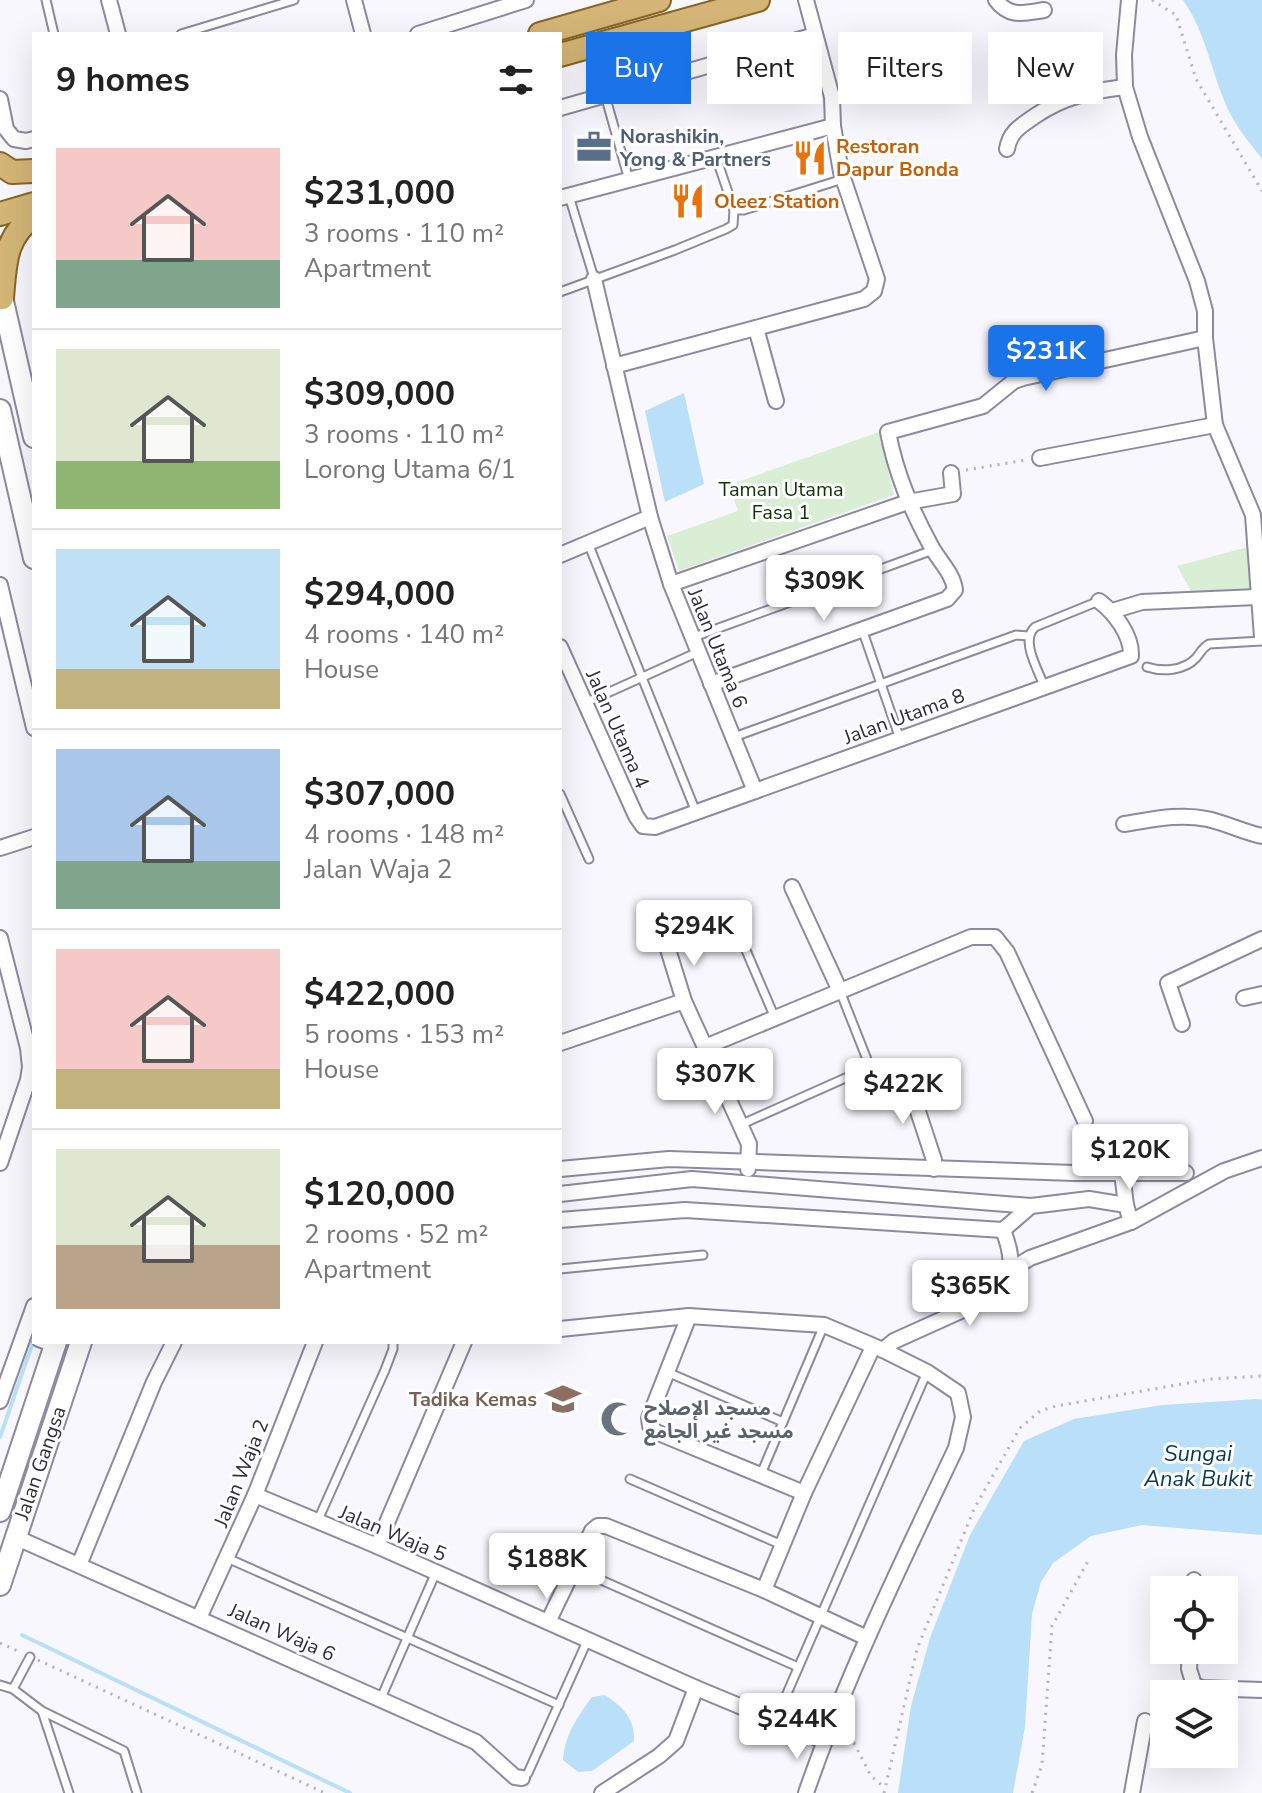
<!DOCTYPE html>
<meta charset="utf-8">
<style>
:root{--surface:#fff;--page:#f2f2f2;--text:#222;--muted:#767676;--line:#e0e0e0;--accent:#1a73e8}
body{margin:0;font-family:"Nunito Sans","Noto Sans Arabic",sans-serif;background:var(--page);color:var(--text);height:100vh;display:flex;flex-direction:column;font-size:30px;white-space:nowrap}
*{box-sizing:border-box;margin:0}
p{font-size:26px;color:var(--muted)}
.icon{flex:none;width:44px;height:44px;fill:none;stroke:currentColor;stroke-width:2;stroke-linecap:round;stroke-linejoin:round}
.map{position:relative;flex:1;overflow:hidden}
.drawer{position:absolute;left:32px;top:32px;width:530px;height:1312px;display:flex;flex-direction:column;background:var(--surface);border-radius:0px;box-shadow:0 8px 32px #0002}
.drawer>*{flex:none}
.guide{position:absolute;left:586px;top:32px;width:556px;height:72px;display:flex;gap:16px}
.fabs{position:absolute;left:1150px;top:1576px;display:grid;gap:16px}
.fabs a{display:grid;place-items:center;width:88px;height:88px;border-radius:0px;background:var(--surface);box-shadow:0 8px 32px #0002;font-size:40px}
.price{position:absolute;translate:-50% -68px;padding:0 18px;border-radius:8px;background:#fff;color:#222;font-size:26px;line-height:52px;filter:drop-shadow(0 2px 4px #0008)}
.price::after{content:'';position:absolute;left:50%;top:48px;width:24px;height:18px;margin-left:-12px;background:inherit;clip-path:polygon(0 0,100% 0,50% 100%)}
.price.on{background:var(--accent);color:#fff}
ul{padding:0;list-style:none}
li{display:flex;align-items:center;gap:24px;height:200px;padding:0 24px}
li+li{border-top:2px solid var(--line)}
li span{display:grid;place-items:center;flex:none;width:224px;height:160px;border-radius:0px;color:#555}
li>.icon{margin-inline-start:auto}
span .icon{width:96px;height:96px;fill:#fffc;stroke-width:1}
li b{font-size:34px}
h2{display:flex;justify-content:space-between;align-items:center;height:96px;padding:0 24px;font-size:34px}
.pill{padding:0 28px;border-radius:0px;background:var(--surface);box-shadow:0 8px 32px #0002;font-size:28px;line-height:72px}
.pill.on{background:var(--accent);color:#fff}
.map>svg:first-child{display:block}
.green{fill:#d9eed4}
.water{fill:#b9dff9}
.lines{fill:none;stroke-linecap:round;stroke-linejoin:round}
.stream{stroke:#b9dff9;stroke-width:4}
.lane-casing{stroke:#8d89a1;stroke-width:11}
.street-casing{stroke:#8d89a1;stroke-width:18}
.secondary-casing{stroke:#8d89a1;stroke-width:24}
.primary-casing{stroke:#886526;stroke-width:26}
.path{stroke:#b3b1b9;stroke-width:3;stroke-dasharray:2 6;stroke-linecap:butt}
.lane{stroke:#fff;stroke-width:7}
.street{stroke:#fff;stroke-width:14}
.secondary{stroke:#fff;stroke-width:20}
.primary{stroke:#d4b577;stroke-width:22}
.labels{text-anchor:middle;stroke-width:6;stroke-linejoin:round;paint-order:stroke}
.service-label{font-size:20px;font-weight:bold;fill:#4e5e75;stroke:#fff;text-anchor:start}
.food-label{font-size:20px;font-weight:bold;fill:#c56008;stroke:#fff;text-anchor:start}
.park-label{font-size:20px;fill:#0f3305;stroke:#fff}
.street-label{font-size:20px;fill:#2e2c36;stroke:#fff}
.education-label{font-size:20px;font-weight:bold;fill:#785e54;stroke:#fff;text-anchor:end}
.worship-label{font-size:20px;font-weight:bold;fill:#5b616d;stroke:#fff;text-anchor:start}
.water-label{font-size:22px;font-style:italic;fill:#073952;stroke:#fff}
</style>
<div class="map">
<svg width="1262" height="1793" viewBox="0 0 1262 1793">
<rect width="100%" height="100%" fill="#f8f7fd"/>
<g class="green">
<path d="M879,432L894,495L679,571L667,536L738,511L729,485Z"/>
<path d="M1248,547L1252,595L1194,596L1177,566Z"/>
</g>
<g class="water">
<path d="M1183,0H1262V159C1252,145 1240,132 1232,117C1212,80 1208,35 1183,0Z"/>
<path d="M684,393L704,484L665,502L645,411Z"/>
<path d="M1257,1399L1262,1400V1535L1142,1525L1091,1536L1053,1563L1041,1582L1032,1614L1025,1727L1013,1793H898L911,1706L930,1638L970,1535L1024,1441L1074,1419L1162,1405Z"/>
<path d="M605,1695C623,1707 635,1719 634,1741L592,1771L578,1772L563,1760C564,1736 578,1716 592,1697Z"/>
</g>
<g class="lines">
<g class="stream">
<path d="M0,1437L34,1339"/>
<path d="M22,1635L350,1793"/>
</g>
<g class="lane-casing">
<g id="lane">
<path d="M46,0L54,34"/>
<path d="M181,34L294,0"/>
<path d="M605,95L629,180"/>
<path d="M716,157L734,210"/>
<path d="M569,196L594,278"/>
<path d="M560,292L675,250L726,229L733,225L734,210H744L843,179"/>
<path d="M588,543L696,812"/>
<path d="M862,629L900,739"/>
<path d="M694,637L933,550"/>
<path d="M1147,667C1162,672 1184,671 1196,658C1201,652 1202,648 1209,644L1262,641"/>
<path d="M1044,686C1038,669 1020,641 1035,627L1099,601"/>
<path d="M585,703L698,652"/>
<path d="M734,737L1016,635L1028,636"/>
<path d="M560,794L589,859"/>
<path d="M730,913L775,1018"/>
<path d="M740,1125L870,1067L840,991"/>
<path d="M560,1269L703,1255"/>
<path d="M37,1342L53,1348"/>
<path d="M667,1372L783,1422"/>
<path d="M761,1474L824,1325"/>
<path d="M630,1479L782,1545"/>
<path d="M318,1520L385,1370L393,1349V1342"/>
<path d="M227,1558L559,1705"/>
<path d="M574,1568L798,1667"/>
<path d="M0,1685L13,1689L30,1657"/>
<path d="M13,1689L42,1711L124,1751L137,1793"/>
<path d="M381,1698L436,1572"/>
<path d="M42,1711L69,1793"/>
<path d="M775,1721L927,1372"/>
<path d="M523,1778L528,1773L588,1639"/>
</g>
</g>
<g class="street-casing">
<g id="street">
<path d="M109,0L118,34"/>
<path d="M354,0L363,34"/>
<path d="M996,0C1009,18 1024,13 1044,10"/>
<path d="M1129,0L1124,55L1125,87L1140,137L1197,281L1205,311V338L1215,425L1253,515L1262,637"/>
<path d="M418,34L526,0"/>
<path d="M0,99L6,129L14,139L26,141L34,139"/>
<path d="M560,108L815,35"/>
<path d="M1007,149C1010,131 1021,126 1035,116C1064,96 1091,91 1125,87"/>
<path d="M560,198L833,126"/>
<path d="M594,279L650,517L671,584L755,791"/>
<path d="M756,328L776,401"/>
<path d="M614,366L864,299L874,291L877,279L841,172L833,126L832,97L806,0"/>
<path d="M1040,458L1215,425"/>
<path d="M560,555L650,517"/>
<path d="M671,584L908,502L953,494L951,473"/>
<path d="M0,585L34,728"/>
<path d="M1112,611L1142,602L1257,597"/>
<path d="M560,647L636,816L643,826L655,827L1131,656C1132,635 1114,612 1099,601"/>
<path d="M711,684L947,599L955,590C953,573 939,561 931,546C911,509 896,474 888,432L983,406L1014,381L1023,378L1205,338"/>
<path d="M1124,824C1151,820 1179,813 1207,819C1226,823 1243,832 1262,836"/>
<path d="M0,848L34,837"/>
<path d="M792,887L840,991"/>
<path d="M0,938L28,1048L30,1067L28,1080L0,1163"/>
<path d="M667,946L684,1001L749,1144L748,1169"/>
<path d="M1244,998L1262,994"/>
<path d="M1182,1024L1168,983L1262,939"/>
<path d="M560,1043L684,1001"/>
<path d="M705,1047L971,937H995L1007,952L1085,1121"/>
<path d="M907,1078L934,1160V1169"/>
<path d="M560,1169L669,1159L1074,1173H1186"/>
<path d="M1122,1173L1126,1205"/>
<path d="M560,1194L692,1179L1031,1206L1089,1199L1126,1205L1131,1222"/>
<path d="M560,1220L685,1210L1003,1230C1013,1255 1015,1275 996,1295L894,1341L883,1350"/>
<path d="M1003,1230L1031,1206"/>
<path d="M1011,1270L1030,1258L1131,1222L1224,1171L1262,1158"/>
<path d="M689,1316L649,1418L650,1426L656,1432L804,1493"/>
<path d="M560,1329L689,1316L824,1325L883,1350L927,1372L958,1393L963,1417L956,1448C902,1562 847,1674 806,1793"/>
<path d="M0,1401L34,1306"/>
<path d="M255,1495L377,1546L696,1688L824,1741"/>
<path d="M15,1537L476,1742L515,1777L522,1778"/>
<path d="M377,1546L464,1342"/>
<path d="M79,1565L154,1382L174,1342"/>
<path d="M764,1590L804,1493L873,1347"/>
<path d="M1194,1590V1580"/>
<path d="M199,1618L255,1495L315,1342"/>
<path d="M548,1622L592,1531L598,1526H606L764,1590L867,1638"/>
<path d="M1190,1650L1189,1669L1194,1685L1202,1688L1262,1690"/>
<path d="M602,1793L659,1756L676,1741L696,1688"/>
<path d="M1132,1793L1145,1721"/>
</g>
</g>
<g class="secondary-casing">
<g id="secondary">
<path d="M0,288L34,437"/>
<path d="M0,410L34,558"/>
<path d="M0,1511L56,1342"/>
<path d="M0,1585L81,1342"/>
</g>
</g>
<g class="primary-casing">
<g id="primary">
<path d="M540,34L659,0"/>
<path d="M560,55L758,0"/>
<path d="M0,164L12,172L34,171"/>
<path d="M0,214L34,204"/>
<path d="M2,298C5,265 4,237 34,216"/>
</g>
</g>
<g class="path">
<path d="M1152,0L1176,15L1196,79L1262,191"/>
<path d="M966,470L1026,460"/>
<path d="M0,1643L20,1652"/>
<path d="M38,1660L325,1793"/>
<path d="M838,1742L854,1743L871,1776L885,1788"/>
<path d="M884,1793L917,1649L974,1509L1020,1428L1040,1411L1056,1406L1211,1379L1262,1376"/>
<path d="M1032,1793L1042,1765L1052,1626L1088,1561"/>
</g>
<use href="#lane" class="lane"/>
<use href="#street" class="street"/>
<use href="#secondary" class="secondary"/>
<use href="#primary" class="primary"/>
</g>
<defs>
<g id="office-bare" transform="scale(2.76)"><path d="M-6-3h4V-5.5h4V-3h4V5H-6ZM-1-4.5V-3h2v-1.5ZM-6 0V1H6V0Z" fill="#5c6f8a" stroke="#fff" stroke-width="2.5" paint-order="stroke"/></g>
<g id="restaurant-bare" transform="scale(2.76)"><path d="M-5-6h1v4h1v-4h1v4h1v-4h1v5L-1.5 .5V6h-2V.5L-5-1ZM5-6V6H3V1.5H1.5Q1.5-4 5-6Z" fill="#e8710a" stroke="#fff" stroke-width="2.5" paint-order="stroke"/></g>
<g id="school-bare" transform="scale(2.76)"><path d="M0-5L7-2L0 1L-7-2ZM-4 1L0 2.5L4 1V4Q0 6-4 4Z" fill="#8d6e63" stroke="#fff" stroke-width="2.5" paint-order="stroke"/></g>
<g id="mosque-bare" transform="scale(2.76)"><path d="M3.5-4.9A6 6 0 1 0 3.5 4.9A5 5 0 1 1 3.5-4.9Z" fill="#6b7280" stroke="#fff" stroke-width="2.5" paint-order="stroke"/></g>
</defs>
<g fill-rule="evenodd">
<use href="#office-bare" x="594" y="147"/>
<use href="#restaurant-bare" x="810" y="158"/>
<use href="#restaurant-bare" x="688" y="201"/>
<use href="#school-bare" x="563" y="1399"/>
<use href="#mosque-bare" x="618" y="1419"/>
</g>
<g class="labels">
<g class="service-label">
<text x="620" y="143">Norashikin,<tspan x="620" dy="23">Yong &amp; Partners</tspan></text>
</g>
<g class="food-label">
<text x="836" y="153">Restoran<tspan x="836" dy="23">Dapur Bonda</tspan></text>
<text x="714" y="208">Oleez Station</text>
</g>
<g class="park-label">
<text x="781" y="496">Taman Utama<tspan x="781" dy="23">Fasa 1</tspan></text>
</g>
<g class="street-label">
<text transform="translate(718 648) rotate(68)" y="7">Jalan Utama 6</text>
<text transform="translate(904 716) rotate(-20)" y="7">Jalan Utama 8</text>
<text transform="translate(618 729) rotate(66)" y="7">Jalan Utama 4</text>
<text transform="translate(40 1463) rotate(-71)" y="7">Jalan Gangsa</text>
<text transform="translate(241 1473) rotate(-68)" y="7">Jalan Waja 2</text>
<text transform="translate(393 1533) rotate(23)" y="7">Jalan Waja 5</text>
<text transform="translate(282 1632) rotate(24)" y="7">Jalan Waja 6</text>
</g>
<g class="education-label">
<text x="537" y="1406">Tadika Kemas</text>
</g>
<g class="worship-label">
<text x="644" y="1415">مسجد الإصلاح<tspan x="644" dy="23">مسجد غير الجامع</tspan></text>
</g>
<g class="water-label">
<text x="1198" y="1461">Sungai<tspan x="1198" dy="25">Anak Bukit</tspan></text>
</g>
</g>
</svg>
<div class="fabs">
<a><svg class="icon" aria-label="locate" viewBox="0 0 24 24"><circle cx="12" cy="12" r="6"/><path d="M12 2v4M12 18v4M2 12h4M18 12h4"/></svg></a>
<a><svg class="icon" aria-label="layers" viewBox="0 0 24 24"><path d="M12 4l9 5-9 5-9-5zM3 14l9 5 9-5"/></svg></a>
</div>
<b class="price on" style="left:1046px;top:393px">$231K</b>
<b class="price" style="left:824px;top:623px">$309K</b>
<b class="price" style="left:694px;top:968px">$294K</b>
<b class="price" style="left:715px;top:1116px">$307K</b>
<b class="price" style="left:903px;top:1126px">$422K</b>
<b class="price" style="left:1130px;top:1192px">$120K</b>
<b class="price" style="left:970px;top:1328px">$365K</b>
<b class="price" style="left:547px;top:1601px">$188K</b>
<b class="price" style="left:797px;top:1761px">$244K</b>
<div class="guide">
<a class="pill on">Buy</a>
<a class="pill">Rent</a>
<a class="pill">Filters</a>
<a class="pill">New</a>
</div>
<section class="drawer">
<h2>9 homes<svg class="icon" aria-label="filters" viewBox="0 0 24 24"><path d="M4 7h16M4 17h16"/><circle cx="9" cy="7" r="2"/><circle cx="15" cy="17" r="2"/></svg></h2>
<ul>
<li><span style="background:linear-gradient(#f6c9c9 70%,#7fa58c 0)"><svg class="icon" aria-label="home" viewBox="0 0 24 24"><path d="M3 11l9-7 9 7M6 9v11h12V9"/></svg></span><div><b>$231,000</b><p>3 rooms · 110 m²</p><p>Apartment</p></div></li>
<li><span style="background:linear-gradient(#dfe7d0 70%,#8fb573 0)"><svg class="icon" aria-label="home" viewBox="0 0 24 24"><path d="M3 11l9-7 9 7M6 9v11h12V9"/></svg></span><div><b>$309,000</b><p>3 rooms · 110 m²</p><p>Lorong Utama 6/1</p></div></li>
<li><span style="background:linear-gradient(#bfe0f5 75%,#c2b280 0)"><svg class="icon" aria-label="home" viewBox="0 0 24 24"><path d="M3 11l9-7 9 7M6 9v11h12V9"/></svg></span><div><b>$294,000</b><p>4 rooms · 140 m²</p><p>House</p></div></li>
<li><span style="background:linear-gradient(#a9c7e8 70%,#7fa58c 0)"><svg class="icon" aria-label="home" viewBox="0 0 24 24"><path d="M3 11l9-7 9 7M6 9v11h12V9"/></svg></span><div><b>$307,000</b><p>4 rooms · 148 m²</p><p>Jalan Waja 2</p></div></li>
<li><span style="background:linear-gradient(#f6c9c9 75%,#c2b280 0)"><svg class="icon" aria-label="home" viewBox="0 0 24 24"><path d="M3 11l9-7 9 7M6 9v11h12V9"/></svg></span><div><b>$422,000</b><p>5 rooms · 153 m²</p><p>House</p></div></li>
<li><span style="background:linear-gradient(#dfe7d0 60%,#b9a48a 0)"><svg class="icon" aria-label="home" viewBox="0 0 24 24"><path d="M3 11l9-7 9 7M6 9v11h12V9"/></svg></span><div><b>$120,000</b><p>2 rooms · 52 m²</p><p>Apartment</p></div></li>
</ul>
</section>
</div>
